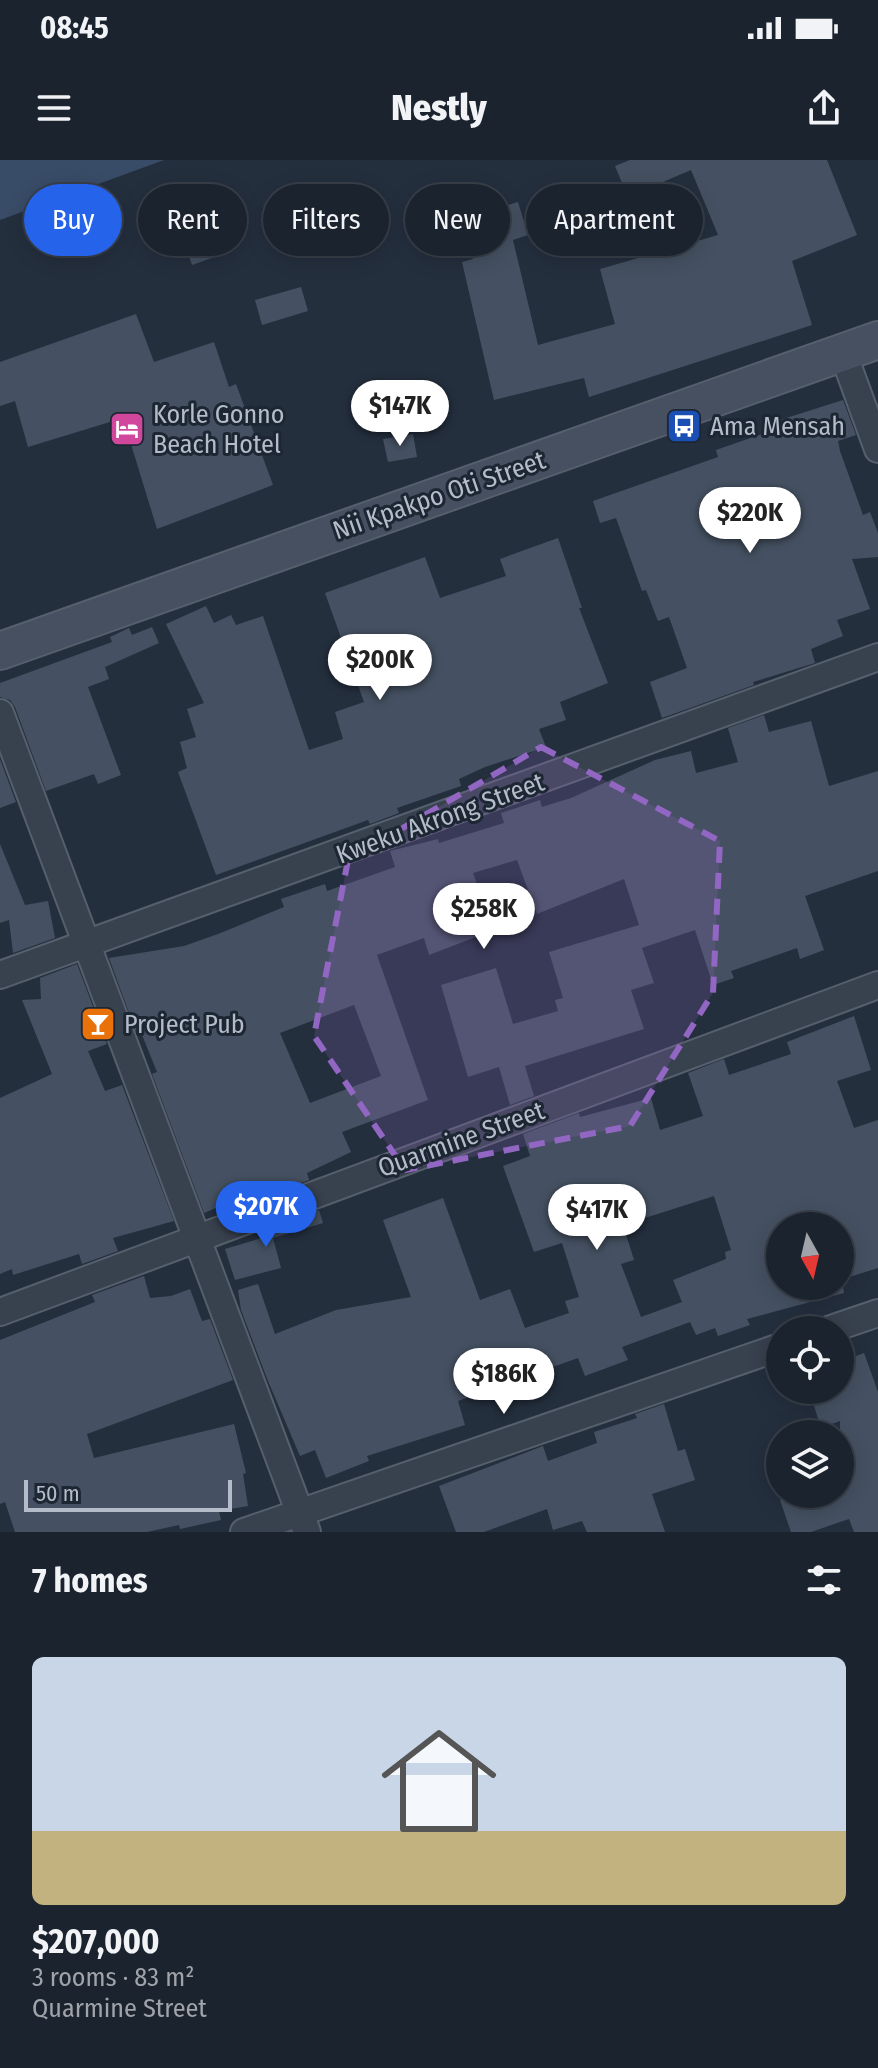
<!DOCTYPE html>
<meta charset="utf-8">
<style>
:root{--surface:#1b232e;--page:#242b36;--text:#f1f3f6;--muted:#a0a4aa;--line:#39404a;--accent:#2563eb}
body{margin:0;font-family:"Fira Sans Condensed",sans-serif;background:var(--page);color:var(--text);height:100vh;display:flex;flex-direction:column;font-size:30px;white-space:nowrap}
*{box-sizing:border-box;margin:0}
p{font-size:26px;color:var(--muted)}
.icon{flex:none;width:44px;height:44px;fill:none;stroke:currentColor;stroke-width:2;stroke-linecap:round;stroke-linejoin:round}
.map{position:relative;height:1372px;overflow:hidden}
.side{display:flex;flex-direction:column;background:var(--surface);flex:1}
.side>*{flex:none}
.top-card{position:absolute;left:24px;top:24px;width:830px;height:72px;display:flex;gap:16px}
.needle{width:52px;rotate:172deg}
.buttons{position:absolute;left:766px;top:1052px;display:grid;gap:16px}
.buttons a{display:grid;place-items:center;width:88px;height:88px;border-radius:50%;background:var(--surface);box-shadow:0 4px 20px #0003,0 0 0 2px var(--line);font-size:40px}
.scale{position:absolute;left:24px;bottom:20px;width:208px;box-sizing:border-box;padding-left:8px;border:4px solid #b4bcc9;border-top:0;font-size:22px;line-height:28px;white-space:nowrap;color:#b4bcc9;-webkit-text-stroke:6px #1d2633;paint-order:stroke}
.price{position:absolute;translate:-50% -68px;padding:0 18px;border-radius:28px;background:#fff;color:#222;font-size:26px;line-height:52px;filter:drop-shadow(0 2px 4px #0008)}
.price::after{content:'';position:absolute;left:50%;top:48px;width:24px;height:18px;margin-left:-12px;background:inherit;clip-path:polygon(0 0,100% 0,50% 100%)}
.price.on{background:var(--accent);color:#fff}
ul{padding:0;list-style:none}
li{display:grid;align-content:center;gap:16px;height:424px;padding:0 32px}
li span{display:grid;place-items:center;height:248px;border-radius:12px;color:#555}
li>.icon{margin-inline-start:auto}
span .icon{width:144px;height:144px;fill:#fffc;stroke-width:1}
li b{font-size:34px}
h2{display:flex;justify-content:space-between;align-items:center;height:96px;padding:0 32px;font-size:34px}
.tag{padding:0 28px;border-radius:36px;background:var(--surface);box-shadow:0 4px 20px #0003,0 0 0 2px var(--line);font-size:28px;line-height:72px}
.tag.on{background:var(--accent);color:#fff}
.status{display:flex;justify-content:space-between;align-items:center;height:56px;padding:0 40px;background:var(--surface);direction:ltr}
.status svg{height:22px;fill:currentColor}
header{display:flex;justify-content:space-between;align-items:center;height:104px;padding:0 32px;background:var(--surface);font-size:36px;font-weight:800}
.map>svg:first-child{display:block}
.water{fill:#394c67}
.building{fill:#455162;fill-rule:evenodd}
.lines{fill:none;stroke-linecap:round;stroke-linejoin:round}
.minor-casing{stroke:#565f6c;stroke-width:30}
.secondary-casing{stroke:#565f6c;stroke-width:40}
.minor{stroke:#38414e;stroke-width:26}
.secondary{stroke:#465061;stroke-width:36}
.marked{fill:#9266c3;fill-opacity:0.2;stroke:#9266c3;stroke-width:6;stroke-dasharray:16 10;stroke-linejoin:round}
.labels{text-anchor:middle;stroke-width:6;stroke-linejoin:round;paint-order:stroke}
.poi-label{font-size:26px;fill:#b4bcc9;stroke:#1d2633;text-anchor:start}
.street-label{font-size:26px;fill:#b4bcc9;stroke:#1d2633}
</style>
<div class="status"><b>08:45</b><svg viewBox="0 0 49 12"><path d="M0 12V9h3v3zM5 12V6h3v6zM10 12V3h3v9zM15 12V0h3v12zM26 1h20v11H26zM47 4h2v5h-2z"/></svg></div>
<header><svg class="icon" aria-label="menu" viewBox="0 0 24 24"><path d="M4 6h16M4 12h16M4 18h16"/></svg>Nestly<svg class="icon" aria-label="share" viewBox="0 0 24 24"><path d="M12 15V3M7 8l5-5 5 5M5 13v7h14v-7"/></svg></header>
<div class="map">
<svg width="878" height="1372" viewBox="0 0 878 1372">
<rect width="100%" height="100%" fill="#242f3e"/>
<path class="water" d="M0,0H164L0,60Z"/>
<g class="building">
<path d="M630,0H827L857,75L792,101L812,165L589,237L584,218L494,240L462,102L473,99L460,60L518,42L528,75L513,80L538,185L615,164L600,109L718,75L691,10L628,37L615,6Z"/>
<path d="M331,54L340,82L297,94L288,67Z"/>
<path d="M218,69L226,93L192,105L184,81Z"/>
<path d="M301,127L308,151L262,165L255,140Z"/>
<path d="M136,154L154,202L214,182L229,227L236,224L273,325L157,369L123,258L28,287L15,241L0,246V202Z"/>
<path d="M843,240L856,275L838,281L840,291L863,355L870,352L878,373V397L852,399L870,449L837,460L843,476L811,489L815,503L753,522L754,525L662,558L650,522L687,508L669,457L658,461L646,430L642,431L616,358L600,363L593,341L718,297L716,290L782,267L780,260Z"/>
<path d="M413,274L417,297L388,302L383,279Z"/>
<path d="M558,378L582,448H579L608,523L560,542L566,560L539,569L546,587L485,607L459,619L461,626L397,648L399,653L370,664L368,660L216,715L178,612L187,608L180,582L196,577L187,549L204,543L166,464L206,446L214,463L231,455L236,465L263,456L309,590L343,579L335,552L364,542L325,433L425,397L440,438L506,416L500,399Z"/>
<path d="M152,467L159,483L105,507L109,519L88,527L121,615L98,624L94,614L46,631L15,547L10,540L0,537V523L112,482L110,477L129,468L132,475Z"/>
<path d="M764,555L769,572L811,561L829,626L878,611V711L805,736L824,790L800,799L797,788L731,811L734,818L713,825L695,770L642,788L654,823L631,830L644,869L525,906L534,936L510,945L499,907L468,917L441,825L496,808L513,864L558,851L555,840L563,838L549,792L639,765L624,719L537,754L517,700L473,713L494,770L429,795L424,778L377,795L428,940L342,972L351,992L307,1013L309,1020L260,1038L258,1030L204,1053L152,914L157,912L140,870L136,872L109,798L184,786L218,774L284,747L281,739L325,724L327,731L395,707L390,691L438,679L439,683L504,663L501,653L540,640L542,647L571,638L655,600L691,591L696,613L738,602L728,568ZM354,845L381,916L310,943L280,873Z"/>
<path d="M0,599L16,642L0,648Z"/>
<path d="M0,684L25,745L48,741L55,778L13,793L9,760L0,763Z"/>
<path d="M77,804L107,884L88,891L105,931L122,925L174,1061L113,1078L118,1091L82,1104L79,1094L13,1115L12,1109L0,1114V938L52,914L22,840L41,839L40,818Z"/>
<path d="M854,856L871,910L837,921L854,968L878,960V1108L840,1120V1066H780V1126H843L844,1133L747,1159L750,1165L718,1176L715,1168L696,1175L690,1162L622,1187L628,1200L585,1216L578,1198L458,1241L465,1265L367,1296L369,1301L326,1318L315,1290L300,1296L268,1221L241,1150L238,1130L258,1124L275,1174L336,1150L411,1137L383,1060L443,1038L480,1140L510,1129L525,1168L569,1153L565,1141L579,1137L562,1083L534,1092L503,1006L530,996L523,974L579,953L580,957L651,938L660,970L703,956L688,913L724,899L729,915L791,894L787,882ZM714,1036L731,1090L725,1092L726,1099L673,1120L682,1142L641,1157L621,1104L634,1100L623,1065Z"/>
<path d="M319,1050L323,1063L273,1078L281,1108L235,1120L225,1089L272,1075L270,1069Z"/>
<path d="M144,1116L150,1138L171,1136L190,1129L202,1161L210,1159L233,1220L87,1274L94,1298L234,1264L246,1313L243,1314L248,1346L219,1351L221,1360L180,1369L179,1365L147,1372H15L5,1342L0,1344V1180L95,1142L92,1135Z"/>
<path d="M864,1193L878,1232V1372H854L849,1359L811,1372H791L780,1340L798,1334H840V1261L821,1268L809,1230H840V1202Z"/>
<path d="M664,1244L678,1291L685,1289L695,1320L652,1334L665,1372H587L582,1361L553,1370L547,1349L484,1372H456L439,1326L543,1286L548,1301L597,1283L594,1272L637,1258L635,1254Z"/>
</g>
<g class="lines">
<g class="minor-casing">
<g id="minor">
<path d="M843,193L878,289"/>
<path d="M0,553L307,1372"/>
<path d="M0,815L878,497"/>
<path d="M0,1152L878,825"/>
<path d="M828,1170L878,1153"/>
<path d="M244,1372L780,1187"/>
</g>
</g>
<g class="secondary-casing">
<path id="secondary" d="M0,491L878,180"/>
</g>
<use href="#minor" class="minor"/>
<use href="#secondary" class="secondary"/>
</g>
<path class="marked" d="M541,587L720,681L713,833L630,966L405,1010L314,876L348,700Z"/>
<defs>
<g id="bus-square" transform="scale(1.8)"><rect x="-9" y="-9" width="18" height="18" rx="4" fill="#1a4fb4" stroke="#1d2633"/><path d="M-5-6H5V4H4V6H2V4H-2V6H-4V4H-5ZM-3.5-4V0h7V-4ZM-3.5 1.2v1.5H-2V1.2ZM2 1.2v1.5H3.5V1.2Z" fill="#fff"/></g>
<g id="hotel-square" transform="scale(1.8)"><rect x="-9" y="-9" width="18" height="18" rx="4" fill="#d1479c" stroke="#1d2633"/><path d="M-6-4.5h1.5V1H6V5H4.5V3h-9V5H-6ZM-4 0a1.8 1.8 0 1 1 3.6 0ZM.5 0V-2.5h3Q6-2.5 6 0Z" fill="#fff"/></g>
<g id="bar-square" transform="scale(1.8)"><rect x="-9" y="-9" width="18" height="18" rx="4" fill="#e8710a" stroke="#1d2633"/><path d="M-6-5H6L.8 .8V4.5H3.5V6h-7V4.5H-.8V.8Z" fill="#fff"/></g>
</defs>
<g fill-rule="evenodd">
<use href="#bus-square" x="684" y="266"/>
<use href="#hotel-square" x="127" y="269"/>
<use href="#bar-square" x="98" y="864"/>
</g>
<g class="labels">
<g class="poi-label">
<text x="153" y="263">Korle Gonno<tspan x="153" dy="30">Beach Hotel</tspan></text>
<text x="710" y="275">Ama Mensah</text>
<text x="124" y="873">Project Pub</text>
</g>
<g class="street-label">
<text transform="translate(439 335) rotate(-19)" y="9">Nii Kpakpo Oti Street</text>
<text transform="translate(440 658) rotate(-20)" y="9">Kweku Akrong Street</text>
<text transform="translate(461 979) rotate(-20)" y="9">Quarmine Street</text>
</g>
</g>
</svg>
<div class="buttons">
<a><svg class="needle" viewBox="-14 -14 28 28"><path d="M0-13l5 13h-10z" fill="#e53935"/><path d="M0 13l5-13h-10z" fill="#a0a4aa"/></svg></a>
<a><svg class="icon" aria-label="locate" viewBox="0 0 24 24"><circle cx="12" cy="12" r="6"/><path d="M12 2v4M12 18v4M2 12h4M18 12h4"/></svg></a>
<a><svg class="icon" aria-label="layers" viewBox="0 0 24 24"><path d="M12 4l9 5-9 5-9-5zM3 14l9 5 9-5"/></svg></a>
</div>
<div class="scale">50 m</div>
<b class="price" style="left:400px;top:288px">$147K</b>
<b class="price" style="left:750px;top:395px">$220K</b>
<b class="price" style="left:380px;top:542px">$200K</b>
<b class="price" style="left:484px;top:791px">$258K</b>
<b class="price on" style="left:266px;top:1089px">$207K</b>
<b class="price" style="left:597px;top:1092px">$417K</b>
<b class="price" style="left:504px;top:1256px">$186K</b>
<div class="top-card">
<a class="tag on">Buy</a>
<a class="tag">Rent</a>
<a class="tag">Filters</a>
<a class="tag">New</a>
<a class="tag">Apartment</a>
</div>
</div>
<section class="side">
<h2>7 homes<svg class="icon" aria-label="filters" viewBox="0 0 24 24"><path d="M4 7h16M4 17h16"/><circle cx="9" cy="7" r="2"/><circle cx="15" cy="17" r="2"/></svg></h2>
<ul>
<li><span style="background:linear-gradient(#c9d6e8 70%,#c2b280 0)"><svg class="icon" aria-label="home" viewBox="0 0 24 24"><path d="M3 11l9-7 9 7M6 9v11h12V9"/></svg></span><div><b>$207,000</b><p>3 rooms · 83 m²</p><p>Quarmine Street</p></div></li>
</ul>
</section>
